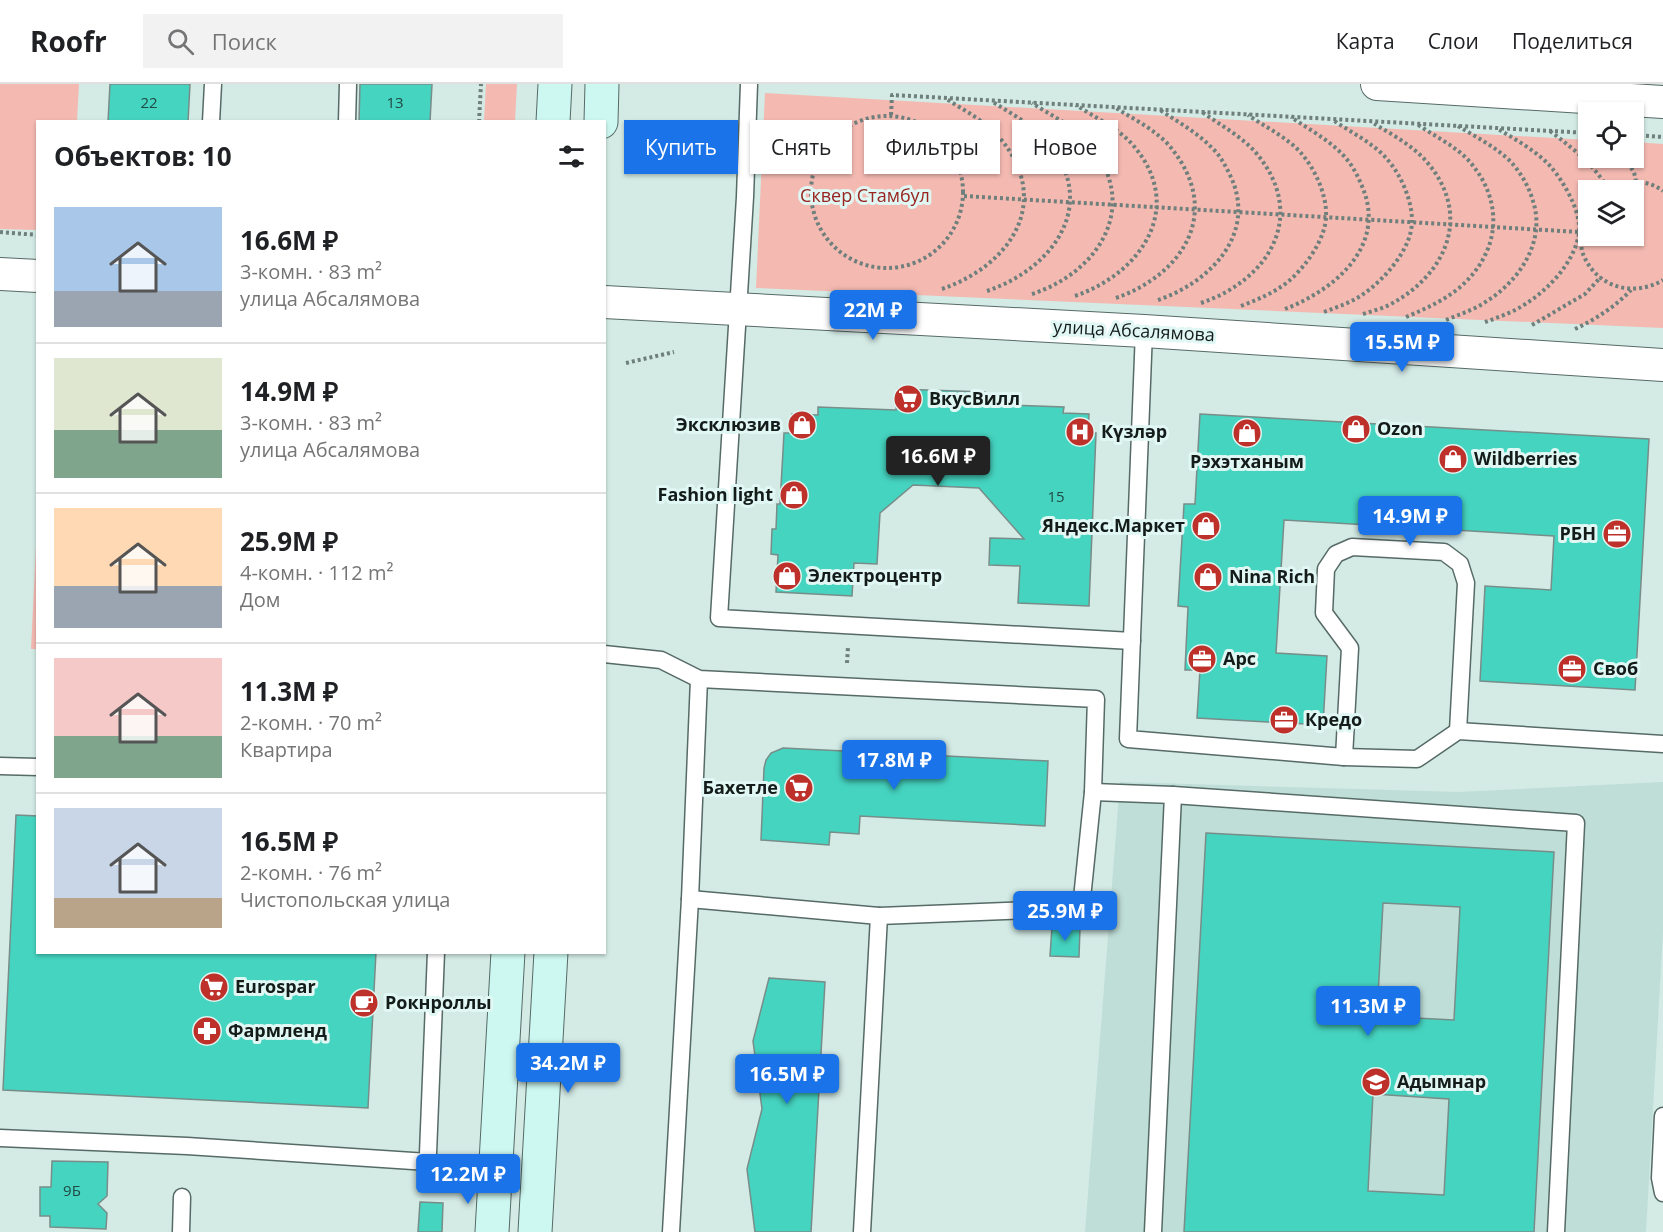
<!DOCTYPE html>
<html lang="ru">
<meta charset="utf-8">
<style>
:root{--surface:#fff;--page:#f2f2f2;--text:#202124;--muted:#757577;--line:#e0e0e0;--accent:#1a73e8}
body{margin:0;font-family:"Open Sans",sans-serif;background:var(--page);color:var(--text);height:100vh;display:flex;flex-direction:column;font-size:22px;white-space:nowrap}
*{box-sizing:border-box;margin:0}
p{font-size:20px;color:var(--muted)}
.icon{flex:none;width:33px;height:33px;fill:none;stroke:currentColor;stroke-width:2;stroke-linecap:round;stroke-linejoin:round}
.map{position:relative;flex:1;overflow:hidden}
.details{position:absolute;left:36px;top:36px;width:570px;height:834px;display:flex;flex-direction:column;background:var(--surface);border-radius:0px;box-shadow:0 2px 4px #0004}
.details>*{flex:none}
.guide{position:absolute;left:624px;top:36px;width:570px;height:54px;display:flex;gap:12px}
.buttons{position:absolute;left:1578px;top:18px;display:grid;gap:12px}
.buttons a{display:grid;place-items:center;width:66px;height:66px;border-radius:0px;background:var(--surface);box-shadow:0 2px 4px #0004;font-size:30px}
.price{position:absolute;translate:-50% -51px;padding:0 14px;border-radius:6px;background:var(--accent);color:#fff;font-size:20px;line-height:39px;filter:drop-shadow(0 2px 3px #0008)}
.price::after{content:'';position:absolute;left:50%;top:36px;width:18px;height:14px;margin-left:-9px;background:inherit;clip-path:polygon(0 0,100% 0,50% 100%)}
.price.on{background:#222;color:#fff}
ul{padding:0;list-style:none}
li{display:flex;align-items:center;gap:18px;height:150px;padding:0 18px}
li+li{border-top:2px solid var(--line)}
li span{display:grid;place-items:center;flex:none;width:168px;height:120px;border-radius:0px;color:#555}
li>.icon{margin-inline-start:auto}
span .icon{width:72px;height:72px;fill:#fffc;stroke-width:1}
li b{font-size:26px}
h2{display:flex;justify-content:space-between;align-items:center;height:72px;padding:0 18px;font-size:26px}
.chip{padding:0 21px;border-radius:0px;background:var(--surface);box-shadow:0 2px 4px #0004;font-size:21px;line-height:54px}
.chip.on{background:var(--accent);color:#fff}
header{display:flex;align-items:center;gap:36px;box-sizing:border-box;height:84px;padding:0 30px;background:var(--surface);border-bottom:2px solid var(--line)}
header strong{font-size:28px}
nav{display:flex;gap:33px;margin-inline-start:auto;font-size:21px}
.search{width:420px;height:54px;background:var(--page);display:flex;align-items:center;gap:15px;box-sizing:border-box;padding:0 21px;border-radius:0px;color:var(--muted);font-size:22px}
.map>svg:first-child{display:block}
.built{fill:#bfded7}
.green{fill:#f4bab2;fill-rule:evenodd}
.building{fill:#45d4c0;stroke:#788d89;stroke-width:1.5;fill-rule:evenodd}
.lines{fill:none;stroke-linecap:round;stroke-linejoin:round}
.service-casing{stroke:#566a66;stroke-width:19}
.minor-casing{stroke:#566a66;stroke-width:34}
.secondary-casing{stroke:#566a66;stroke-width:35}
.path{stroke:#6f7f7b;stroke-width:4;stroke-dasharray:3 3;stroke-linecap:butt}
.service{stroke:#fff;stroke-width:16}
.minor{stroke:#fff;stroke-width:32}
.secondary{stroke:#cdf8f1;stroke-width:33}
.labels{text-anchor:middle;stroke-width:6;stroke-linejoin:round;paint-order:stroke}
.number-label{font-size:15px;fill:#204a44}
.park-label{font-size:18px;fill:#992520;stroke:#e0f7f3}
.street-label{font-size:18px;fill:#141c1a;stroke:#e0f7f3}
.poi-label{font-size:18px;font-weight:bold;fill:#141c1a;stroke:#e0f7f3;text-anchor:start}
</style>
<header>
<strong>Roofr</strong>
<div class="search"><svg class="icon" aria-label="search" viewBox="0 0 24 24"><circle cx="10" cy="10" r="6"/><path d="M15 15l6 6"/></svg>Поиск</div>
<nav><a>Карта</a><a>Слои</a><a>Поделиться</a></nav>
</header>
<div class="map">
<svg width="1663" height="1148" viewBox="0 0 1663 1148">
<rect width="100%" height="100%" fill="#d3eae5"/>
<path class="built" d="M1120,698L1458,708L1663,698V848L1646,1148H1085Z"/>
<g class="green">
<path d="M0,0H79L77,37L38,38L37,146L0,145Z"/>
<path d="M486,0H517L515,37H484Z"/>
<path d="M765,9L1588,56V74H1634V58L1663,60V244L756,204ZM1634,106V152H1588V106Z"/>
<path d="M37,441L38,565H31Z"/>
</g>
<g class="building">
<path d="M110,0H190L188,38H108Z"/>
<path d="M360,0H432L430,38H359Z"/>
<path d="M898,305L985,308L984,320L1064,323L1063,329L1089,330L1088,349H1096L1089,522L1018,519L1020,482L989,481L990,454L1024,455L979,404L913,401L880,429L877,480L854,479L852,512L776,508L778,471L771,470L772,445H776L777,420H780L784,349H791L792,330L818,331V323L896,326Z"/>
<path d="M1200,330L1649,355L1635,606L1480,597L1485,502L1551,506L1554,452L1284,436L1276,569L1327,572L1323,641L1197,634L1200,586H1185L1188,523L1178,522L1184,420H1195Z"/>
<path d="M783,664L1048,677L1045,742L860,732L859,750L830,748L829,761L761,756L764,684L766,676L771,669Z"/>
<path d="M16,731L38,732V868H376L368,1024L3,1006Z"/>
<path d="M1206,749L1554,768L1534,1148H1184ZM1383,819L1460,823L1454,936L1377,932ZM1373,1010L1449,1015L1444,1111L1368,1107Z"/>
<path d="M1052,843L1080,844L1079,873L1050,872Z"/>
<path d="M769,894L825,898L811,1148H755L747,1085L762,1025L753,957Z"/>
<path d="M52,1077L108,1078L107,1112L98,1120L107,1129L106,1145L50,1143V1132H40V1103H51Z"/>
<path d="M420,1118L443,1119L442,1148H418Z"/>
</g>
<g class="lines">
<g class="service-casing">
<g id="service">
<path d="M749,0L745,113L719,534L1132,557"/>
<path d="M211,38L213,0"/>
<path d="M347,38L348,0"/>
<path d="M1144,247L1128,655L1344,673L1417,675L1458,647L1663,660"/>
<path d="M604,570L661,576L699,595L1096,615L1093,708L1081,824L879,832L862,1148"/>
<path d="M1344,673L1350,564L1324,529L1326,485L1336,470L1352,463L1444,468L1460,480L1466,499L1458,647"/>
<path d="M0,682L38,683"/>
<path d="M1093,708L1173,711L1153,1148"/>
<path d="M1173,711L1576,739L1556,1148"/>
<path d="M690,815L699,595"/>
<path d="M436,868L427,1095L495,1097"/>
<path d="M1663,1032L1660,1094L1663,1109"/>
<path d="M0,1054L187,1062L428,1078"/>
<path d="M181,1148L182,1113"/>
<path d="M671,1148L690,815L879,832"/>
</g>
</g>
<g class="minor-casing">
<g id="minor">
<path d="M1377,0L1663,18"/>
<path d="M0,190L38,192"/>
<path d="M604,218L1144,247L1663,281"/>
</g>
</g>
<g class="secondary-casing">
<g id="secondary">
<path d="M553,38L555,0"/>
<path d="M601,38L602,0"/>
<path d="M492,1148L508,868"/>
<path d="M535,1148L551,868"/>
</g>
</g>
<g class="path">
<path d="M891,31L892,11L1588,49"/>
<circle cx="887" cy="108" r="76"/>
<path d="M479,38L481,0"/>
<path d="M1550,47C1572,64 1594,80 1608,105"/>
<path d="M1634,51L1663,53"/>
<path d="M1624,74L1634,88L1636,97"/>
<path d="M1605,106C1623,96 1646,94 1663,107"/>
<path d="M964,112L1579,148"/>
<path d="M1580,144L1585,128L1588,122"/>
<path d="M0,148L38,151"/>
<path d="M1580,151C1581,157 1581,165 1583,170C1596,203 1633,214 1663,196"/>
<path d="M942,205C1011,181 1053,118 1000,54C986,37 963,26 945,14"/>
<path d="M987,207C1055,184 1101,118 1045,55C1031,40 1010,29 993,18"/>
<path d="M1032,210C1100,188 1141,121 1089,59C1074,42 1050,31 1032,19"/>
<path d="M1075,212C1142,189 1187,122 1132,60C1118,44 1094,33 1076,21"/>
<path d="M1116,214C1184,190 1222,128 1172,65C1158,47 1135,36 1116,24"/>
<path d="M1158,216C1211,198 1258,149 1230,91C1225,81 1220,71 1212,64C1198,49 1178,38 1160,26"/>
<path d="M1201,219C1269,196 1308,132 1257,70C1243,53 1220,41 1202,28"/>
<path d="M1241,222C1259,215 1276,208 1290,196C1306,182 1326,154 1326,132C1327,111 1315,85 1301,69C1287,53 1265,43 1248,31"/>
<path d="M1285,225C1332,207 1383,166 1365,110C1360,96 1353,81 1343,71C1328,55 1308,45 1291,33"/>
<path d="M1324,228C1337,223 1350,219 1362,211C1384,196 1412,165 1412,137C1412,115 1400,89 1386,74C1372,58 1350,48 1333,36"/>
<path d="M1363,230C1372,227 1381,225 1389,221C1447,191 1473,130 1426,77C1412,61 1391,50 1373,39"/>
<path d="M1406,233C1425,225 1443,217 1459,204C1500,169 1505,119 1470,78C1456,62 1434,52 1417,40"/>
<path d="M1446,236C1460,230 1474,226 1487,217C1520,196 1546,157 1533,117C1529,103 1521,89 1511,78C1496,63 1476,53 1458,42"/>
<path d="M1485,238C1499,233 1514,228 1527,219C1550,204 1574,178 1579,150C1582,129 1564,98 1551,83C1537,67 1516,56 1498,45"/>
<path d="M1532,241L1585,210L1601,193"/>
<path d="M1575,245C1596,235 1616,222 1631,206"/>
<path d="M626,279L674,268"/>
<path d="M847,579L848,563"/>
</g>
<use href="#service" class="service"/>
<use href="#minor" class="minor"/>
<use href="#secondary" class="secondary"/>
</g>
<defs>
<g id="supermarket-disc" transform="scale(1.5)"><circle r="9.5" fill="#be302a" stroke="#e0f7f3"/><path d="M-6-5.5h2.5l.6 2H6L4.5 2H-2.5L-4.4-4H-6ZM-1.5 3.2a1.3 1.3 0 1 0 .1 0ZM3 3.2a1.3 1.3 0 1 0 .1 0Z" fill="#fff"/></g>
<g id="shop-disc" transform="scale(1.5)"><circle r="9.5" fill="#be302a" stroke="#e0f7f3"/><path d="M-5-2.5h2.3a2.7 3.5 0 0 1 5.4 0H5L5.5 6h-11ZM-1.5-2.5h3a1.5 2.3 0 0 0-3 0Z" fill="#fff"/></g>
<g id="hospital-disc" transform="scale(1.5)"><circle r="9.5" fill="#be302a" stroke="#e0f7f3"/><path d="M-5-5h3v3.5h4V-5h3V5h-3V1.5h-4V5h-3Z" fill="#fff"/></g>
<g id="office-disc" transform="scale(1.5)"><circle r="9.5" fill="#be302a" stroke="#e0f7f3"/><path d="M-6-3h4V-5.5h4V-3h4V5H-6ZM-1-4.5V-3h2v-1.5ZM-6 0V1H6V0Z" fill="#fff"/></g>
<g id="cafe-disc" transform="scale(1.5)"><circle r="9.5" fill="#be302a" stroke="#e0f7f3"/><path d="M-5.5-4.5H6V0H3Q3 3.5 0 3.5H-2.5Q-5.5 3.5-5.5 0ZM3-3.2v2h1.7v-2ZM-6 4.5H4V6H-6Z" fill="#fff"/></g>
<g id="pharmacy-disc" transform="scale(1.5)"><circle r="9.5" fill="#be302a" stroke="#e0f7f3"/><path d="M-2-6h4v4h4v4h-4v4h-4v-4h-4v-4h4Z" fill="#fff"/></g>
<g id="school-disc" transform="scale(1.5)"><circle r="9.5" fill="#be302a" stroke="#e0f7f3"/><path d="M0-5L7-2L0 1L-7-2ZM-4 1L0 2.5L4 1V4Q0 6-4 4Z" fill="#fff"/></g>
</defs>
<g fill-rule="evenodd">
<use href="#supermarket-disc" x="908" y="315"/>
<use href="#shop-disc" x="802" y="341"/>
<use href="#shop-disc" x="1356" y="345"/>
<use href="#hospital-disc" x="1080" y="348"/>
<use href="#shop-disc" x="1247" y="349"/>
<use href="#shop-disc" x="1453" y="375"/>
<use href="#shop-disc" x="794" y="411"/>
<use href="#shop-disc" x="1206" y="442"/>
<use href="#office-disc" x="1617" y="450"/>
<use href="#shop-disc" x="787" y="492"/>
<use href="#shop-disc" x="1208" y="493"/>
<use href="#office-disc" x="1202" y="575"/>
<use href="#office-disc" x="1572" y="585"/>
<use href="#office-disc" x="1284" y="636"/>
<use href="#supermarket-disc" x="799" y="704"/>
<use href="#supermarket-disc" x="214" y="903"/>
<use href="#cafe-disc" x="364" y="919"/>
<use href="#pharmacy-disc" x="207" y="947"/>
<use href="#school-disc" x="1376" y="998"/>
</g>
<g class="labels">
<g class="number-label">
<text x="149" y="24">22</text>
<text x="395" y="24">13</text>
<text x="1056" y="418">15</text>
<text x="72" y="1112">9Б</text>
</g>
<g class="park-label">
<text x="865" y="118">Сквер Стамбул</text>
</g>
<g class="street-label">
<text transform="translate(1134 247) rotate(3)" y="6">улица Абсалямова</text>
</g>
<g class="poi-label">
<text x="929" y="321">ВкусВилл</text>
<text x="781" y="347" text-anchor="end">Эксклюзив</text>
<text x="1377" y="351">Ozon</text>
<text x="1101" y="354">Күзләр</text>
<text x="1474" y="381">Wildberries</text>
<text x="1247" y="384" text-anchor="middle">Рэхэтханым</text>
<text x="773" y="417" text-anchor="end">Fashion light</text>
<text x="1185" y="448" text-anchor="end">Яндекс.Маркет</text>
<text x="1596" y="456" text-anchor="end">РБН</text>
<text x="808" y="498">Электроцентр</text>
<text x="1229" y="499">Nina Rich</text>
<text x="1223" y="581">Арс</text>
<text x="1593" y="591">Своб</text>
<text x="1305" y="642">Кредо</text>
<text x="778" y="710" text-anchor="end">Бахетле</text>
<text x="235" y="909">Eurospar</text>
<text x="385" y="925">Рокнроллы</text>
<text x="228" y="953">Фармленд</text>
<text x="1397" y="1004">Адымнар</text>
</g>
</g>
</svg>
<div class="buttons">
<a><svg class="icon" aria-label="locate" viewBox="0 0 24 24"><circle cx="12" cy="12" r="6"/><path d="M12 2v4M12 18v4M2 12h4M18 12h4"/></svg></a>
<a><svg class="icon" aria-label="layers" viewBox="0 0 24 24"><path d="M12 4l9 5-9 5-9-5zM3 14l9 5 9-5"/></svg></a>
</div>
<b class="price" style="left:873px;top:257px">22M ₽</b>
<b class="price" style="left:1402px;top:289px">15.5M ₽</b>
<b class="price on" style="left:938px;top:403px">16.6M ₽</b>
<b class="price" style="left:1410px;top:463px">14.9M ₽</b>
<b class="price" style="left:894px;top:707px">17.8M ₽</b>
<b class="price" style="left:1065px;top:858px">25.9M ₽</b>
<b class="price" style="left:1368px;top:953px">11.3M ₽</b>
<b class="price" style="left:568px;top:1010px">34.2M ₽</b>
<b class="price" style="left:787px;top:1021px">16.5M ₽</b>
<b class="price" style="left:468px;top:1121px">12.2M ₽</b>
<div class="guide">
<a class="chip on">Купить</a>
<a class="chip">Снять</a>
<a class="chip">Фильтры</a>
<a class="chip">Новое</a>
</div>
<section class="details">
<h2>Объектов: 10<svg class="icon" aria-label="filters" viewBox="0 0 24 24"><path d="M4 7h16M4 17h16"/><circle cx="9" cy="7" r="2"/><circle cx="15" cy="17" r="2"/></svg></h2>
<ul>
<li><span style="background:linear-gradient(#a9c7e8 70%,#9aa5b1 0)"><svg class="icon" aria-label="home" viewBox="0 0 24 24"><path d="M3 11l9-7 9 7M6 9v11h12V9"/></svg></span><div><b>16.6M ₽</b><p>3-комн. · 83 m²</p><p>улица Абсалямова</p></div></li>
<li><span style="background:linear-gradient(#dfe7d0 60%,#7fa58c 0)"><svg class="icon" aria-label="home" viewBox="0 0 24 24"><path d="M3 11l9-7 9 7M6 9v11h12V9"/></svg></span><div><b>14.9M ₽</b><p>3-комн. · 83 m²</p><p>улица Абсалямова</p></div></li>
<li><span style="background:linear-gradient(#ffd9b3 65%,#9aa5b1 0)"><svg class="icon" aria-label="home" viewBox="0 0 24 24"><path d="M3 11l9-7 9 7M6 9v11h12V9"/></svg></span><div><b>25.9M ₽</b><p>4-комн. · 112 m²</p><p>Дом</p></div></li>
<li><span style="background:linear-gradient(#f6c9c9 65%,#7fa58c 0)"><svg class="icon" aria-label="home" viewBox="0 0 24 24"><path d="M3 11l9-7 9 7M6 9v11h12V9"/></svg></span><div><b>11.3M ₽</b><p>2-комн. · 70 m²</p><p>Квартира</p></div></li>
<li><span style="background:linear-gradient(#c9d6e8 75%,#b9a48a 0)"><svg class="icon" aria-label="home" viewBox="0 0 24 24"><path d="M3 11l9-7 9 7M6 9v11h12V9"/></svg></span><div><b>16.5M ₽</b><p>2-комн. · 76 m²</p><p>Чистопольская улица</p></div></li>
</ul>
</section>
</div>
